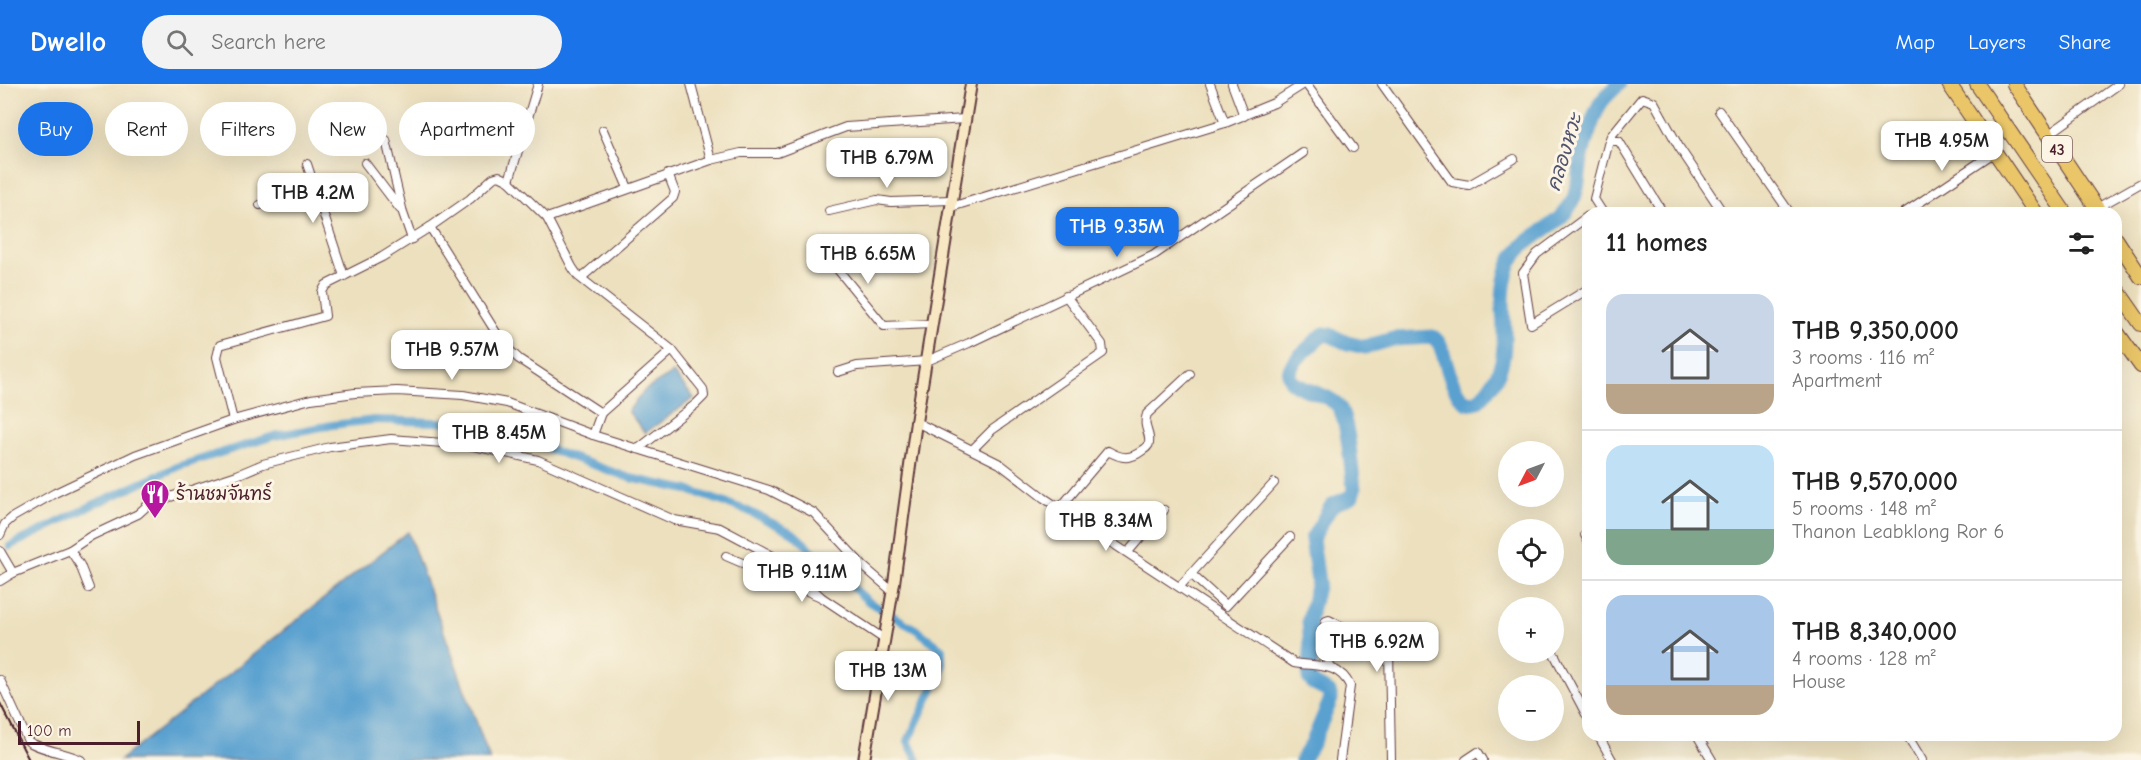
<!DOCTYPE html>
<meta charset="utf-8">
<style>
:root{--surface:#fff;--page:#f2f2f2;--text:#222;--muted:#767676;--line:#e0e0e0;--accent:#1a73e8}
body{margin:0;font-family:"Comic Neue","Playpen Sans Thai",sans-serif;background:var(--page);color:var(--text);height:100vh;display:flex;flex-direction:column;font-size:22px;white-space:nowrap}
*{box-sizing:border-box;margin:0}
p{font-size:20px;color:var(--muted)}
.icon{flex:none;width:33px;height:33px;fill:none;stroke:currentColor;stroke-width:2;stroke-linecap:round;stroke-linejoin:round}
.map{position:relative;flex:1;overflow:hidden}
.panel{position:absolute;left:1582px;top:123px;width:540px;height:534px;display:flex;flex-direction:column;background:var(--surface);border-radius:18px;box-shadow:0 6px 24px #0002}
.panel>*{flex:none}
.guide{position:absolute;left:18px;top:18px;width:570px;height:54px;display:flex;gap:12px}
.needle{width:39px;rotate:229deg}
.tools{position:absolute;left:1498px;top:357px;display:grid;gap:12px}
.tools a{display:grid;place-items:center;width:66px;height:66px;border-radius:50%;background:var(--surface);box-shadow:0 6px 24px #0002;font-size:30px}
.scale{position:absolute;left:18px;bottom:15px;width:122px;box-sizing:border-box;padding-left:6px;border:3px solid #4a1f2b;border-top:0;font-size:16px;line-height:21px;white-space:nowrap;color:#4a1f2b;-webkit-text-stroke:4px #fcf5e5;paint-order:stroke}
.price{position:absolute;translate:-50% -51px;padding:0 14px;border-radius:12px;background:#fff;color:#222;font-size:20px;line-height:39px;filter:drop-shadow(0 2px 3px #0008)}
.price::after{content:'';position:absolute;left:50%;top:36px;width:18px;height:14px;margin-left:-9px;background:inherit;clip-path:polygon(0 0,100% 0,50% 100%)}
.price.selected{background:var(--accent);color:#fff}
ul{padding:0;list-style:none}
li{display:flex;align-items:center;gap:18px;height:150px;padding:0 24px}
li+li{border-top:2px solid var(--line)}
li span{display:grid;place-items:center;flex:none;width:168px;height:120px;border-radius:18px;color:#555}
li>.icon{margin-inline-start:auto}
span .icon{width:72px;height:72px;fill:#fffc;stroke-width:1}
li b{font-size:26px}
h2{display:flex;justify-content:space-between;align-items:center;height:72px;padding:0 24px;font-size:26px}
.tag{padding:0 21px;border-radius:27px;background:var(--surface);box-shadow:0 6px 24px #0002;font-size:21px;line-height:54px}
.tag.selected{background:var(--accent);color:#fff}
header{display:flex;align-items:center;gap:36px;box-sizing:border-box;height:84px;padding:0 30px;background:var(--accent);color:#fff}
header strong{font-size:28px}
nav{display:flex;gap:33px;margin-inline-start:auto;font-size:21px}
.search{width:420px;height:54px;background:var(--page);display:flex;align-items:center;gap:15px;box-sizing:border-box;padding:0 21px;border-radius:33px;color:var(--muted);font-size:22px}
.map>svg:first-child{display:block}
.water{fill:#5aa1d0;stroke:#52607e;stroke-width:1.5}
.lines{fill:none;stroke-linecap:round;stroke-linejoin:round}
.canal{stroke:#5aa1d0;stroke-width:8}
.river{stroke:#5aa1d0;stroke-width:15}
.street-casing{stroke:#623c41;stroke-width:10}
.secondary-casing{stroke:#623c41;stroke-width:14}
.highway-casing{stroke:#623c41;stroke-width:16}
.street{stroke:#fff;stroke-width:8}
.secondary{stroke:#f7e8c3;stroke-width:10}
.highway{stroke:#eac669;stroke-width:14}
.rail{stroke:#4a1f2b;stroke-width:2}
.labels{text-anchor:middle;stroke-width:6;stroke-linejoin:round;paint-order:stroke}
.shield{fill:#fcf5e5;stroke:#7f5f63;stroke-width:1.5}
.shield-label{font-size:16px;font-weight:bold;fill:#4a1f2b}
.poi-label{font-size:18px;fill:#4a1f2b;stroke:#fcf5e5;text-anchor:start}
.water-label{font-size:20px;font-style:italic;fill:#50536d;stroke:#fcf5e5}
</style>
<header>
<strong>Dwello</strong>
<div class="search"><svg class="icon" aria-label="search" viewBox="0 0 24 24"><circle cx="10" cy="10" r="6"/><path d="M15 15l6 6"/></svg>Search here</div>
<nav><a>Map</a><a>Layers</a><a>Share</a></nav>
</header>
<div class="map">
<svg width="2141" height="676" viewBox="0 0 2141 676">
<rect width="100%" height="100%" fill="#fcf5e5"/>
<filter id="ink" filterUnits="userSpaceOnUse"><feTurbulence type="fractalNoise" baseFrequency=".0167" numOctaves="2"/><feDisplacementMap in="SourceGraphic" scale="12" xChannelSelector="R" yChannelSelector="G"/><feConvolveMatrix kernelMatrix="1 2 1 2 8 2 1 2 1" color-interpolation-filters="sRGB"/></filter>
<filter id="wash" filterUnits="userSpaceOnUse"><feTurbulence type="fractalNoise" baseFrequency=".008" numOctaves="4" result="noise"/><feDisplacementMap in="SourceGraphic" scale="24" xChannelSelector="R" yChannelSelector="G"/><feGaussianBlur stdDeviation="1.35" result="paint"/><feColorMatrix in="noise" values="0 0 0 0 0 0 0 0 0 0 0 0 0 0 0 0 0 1.4 0 .05"/><feComposite in="paint" operator="in"/></filter>
<g filter="url(#wash)">
<rect width="100%" height="100%" fill="#ece0be"/>
<g class="water">
<path d="M673,289L694,314L645,349L628,327L645,306Z"/>
<path d="M408,448L490,676H120Z"/>
</g>
<g class="lines">
<path class="canal" d="M10,462L93,421L179,382L274,352L332,341L375,336L462,339L490,344L630,394L688,406L746,426L793,449L869,518L917,546L942,565V585L908,657L917,676"/>
<path class="river" d="M1302,676L1312,660L1331,615L1329,608L1314,600L1309,594L1311,567L1309,536L1318,498L1312,455L1332,421L1352,412L1354,405C1351,385 1349,338 1339,323C1325,302 1261,308 1303,269C1310,263 1316,256 1324,250L1330,251L1347,259L1365,263L1393,255L1432,253C1448,258 1444,305 1468,319L1478,317C1524,273 1492,234 1508,184C1519,152 1556,147 1571,120C1580,104 1578,88 1582,71C1584,61 1595,28 1600,20C1605,12 1613,6 1619,0"/>
</g>
</g>
<g filter="url(#ink)">
<g class="lines">
<g class="street-casing">
<g id="street">
<path d="M691,0L711,76"/>
<path d="M1210,0L1225,39"/>
<path d="M1232,0L1244,32"/>
<path d="M1306,0L1353,64"/>
<path d="M1382,0L1452,98L1469,101L1514,75"/>
<path d="M1719,27L1790,129"/>
<path d="M603,46L628,104"/>
<path d="M2048,51L2119,0"/>
<path d="M386,56L403,129L412,155"/>
<path d="M1609,57L1611,52L1642,14L1654,18L1679,63L1723,129"/>
<path d="M365,79L400,125"/>
<path d="M307,80L344,192"/>
<path d="M509,97L538,0"/>
<path d="M260,121L314,104"/>
<path d="M951,123L1225,39L1274,19L1304,0"/>
<path d="M2097,124L2141,99"/>
<path d="M829,127L877,116L891,118L951,116"/>
<path d="M1603,129L1594,115L1609,57H1619L1663,129"/>
<path d="M1904,129L1995,68"/>
<path d="M1588,132L1537,170L1523,189L1531,240L1588,205"/>
<path d="M547,134L711,76L741,69H777L846,43L965,35"/>
<path d="M430,143L497,250L507,264L519,275L601,329L593,351"/>
<path d="M812,166H819L826,171L884,242L932,240"/>
<path d="M581,194L673,114L675,108L668,90"/>
<path d="M838,288L857,282L927,277L969,259L1154,171L1303,69"/>
<path d="M601,329L672,266"/>
<path d="M233,336L217,273L220,261L325,232L322,208L326,201L382,173L430,143L470,115L493,94L499,92L509,97L547,134L572,183L578,192L672,266L703,305L704,312L696,320L638,365"/>
<path d="M916,338L1000,380L1044,414L1294,579C1317,583 1339,578 1350,602L1340,676"/>
<path d="M973,365L992,346L1103,269L1102,260L1066,212"/>
<path d="M1060,424L1108,367C1122,375 1130,376 1143,366C1146,364 1149,362 1149,359C1151,349 1142,343 1147,330L1190,290"/>
<path d="M0,451L5,440L13,433L55,409L135,371L233,336L311,315L355,309L397,307L463,311L507,319L593,351L769,406L814,429L863,482L892,507"/>
<path d="M1585,451L1588,457"/>
<path d="M70,466L80,481L89,504"/>
<path d="M0,467L13,489"/>
<path d="M1128,468L1164,426"/>
<path d="M726,472L821,513L884,555"/>
<path d="M1191,490L1226,522L1290,453"/>
<path d="M0,497L13,489L70,466L91,452L138,430L149,420L237,391L263,380L330,363L391,355L469,361L538,376L674,436L720,444L784,478L821,513"/>
<path d="M1180,502L1274,399"/>
<path d="M1553,568L1588,634"/>
<path d="M1330,583L1324,544L1326,537L1329,536L1389,565L1391,676"/>
<path d="M0,596L28,657C38,665 66,669 81,676"/>
<path d="M1598,651L1612,676"/>
<path d="M1697,651L1712,676"/>
<path d="M1907,651L1922,676"/>
<path d="M1466,676L1478,668L1483,676"/>
</g>
</g>
<g class="secondary-casing">
<path id="secondary" d="M864,676L894,499L916,338L971,0"/>
</g>
<g class="highway-casing">
<g id="highway">
<path d="M1949,0L2036,129"/>
<path d="M1977,0L2065,129"/>
<path d="M2014,0L2100,129"/>
<path d="M2116,155L2141,193"/>
<path d="M2116,204L2141,240"/>
<path d="M2116,247L2141,282"/>
</g>
</g>
<use href="#street" class="street"/>
<use href="#secondary" class="secondary"/>
<use href="#highway" class="highway"/>
<path class="rail" d="M0,619L29,676"/>
</g>
</g>
<defs>
<g id="restaurant-pin" transform="scale(1.5)"><path d="M0 17L-7.5 6A9.5 9.5 0 1 1 7.5 6Z" fill="#b5179e" stroke="#fcf5e5"/><path d="M-5-6h1v4h1v-4h1v4h1v-4h1v5L-1.5 .5V6h-2V.5L-5-1ZM5-6V6H3V1.5H1.5Q1.5-4 5-6Z" fill="#fff"/></g>
</defs>
<g fill-rule="evenodd">
<use href="#restaurant-pin" x="155" y="410"/>
</g>
<g class="labels">
<rect class="shield" x="2042" y="52" width="30" height="26" rx="4.5"/>
<g class="shield-label">
<text x="2057" y="71">43</text>
</g>
<g class="poi-label">
<text x="176" y="416">ร้านชมจันทร์</text>
</g>
<g class="water-label">
<text transform="translate(1564 68) rotate(-73)" y="7">คลองหวะ</text>
</g>
</g>
</svg>
<div class="tools">
<a><svg class="needle" viewBox="-14 -14 28 28"><path d="M0-13l5 13h-10z" fill="#e53935"/><path d="M0 13l5-13h-10z" fill="#767676"/></svg></a>
<a><svg class="icon" aria-label="locate" viewBox="0 0 24 24"><circle cx="12" cy="12" r="6"/><path d="M12 2v4M12 18v4M2 12h4M18 12h4"/></svg></a>
<a>+</a>
<a>−</a>
</div>
<div class="scale">100 m</div>
<b class="price" style="left:1942px;top:88px">THB 4.95M</b>
<b class="price" style="left:887px;top:105px">THB 6.79M</b>
<b class="price" style="left:313px;top:140px">THB 4.2M</b>
<b class="price selected" style="left:1117px;top:174px">THB 9.35M</b>
<b class="price" style="left:868px;top:201px">THB 6.65M</b>
<b class="price" style="left:452px;top:297px">THB 9.57M</b>
<b class="price" style="left:499px;top:380px">THB 8.45M</b>
<b class="price" style="left:1106px;top:468px">THB 8.34M</b>
<b class="price" style="left:802px;top:519px">THB 9.11M</b>
<b class="price" style="left:1377px;top:589px">THB 6.92M</b>
<b class="price" style="left:888px;top:618px">THB 13M</b>
<div class="guide">
<a class="tag selected">Buy</a>
<a class="tag">Rent</a>
<a class="tag">Filters</a>
<a class="tag">New</a>
<a class="tag">Apartment</a>
</div>
<section class="panel">
<h2>11 homes<svg class="icon" aria-label="filters" viewBox="0 0 24 24"><path d="M4 7h16M4 17h16"/><circle cx="9" cy="7" r="2"/><circle cx="15" cy="17" r="2"/></svg></h2>
<ul>
<li><span style="background:linear-gradient(#c9d6e8 75%,#b9a48a 0)"><svg class="icon" aria-label="home" viewBox="0 0 24 24"><path d="M3 11l9-7 9 7M6 9v11h12V9"/></svg></span><div><b>THB 9,350,000</b><p>3 rooms · 116 m²</p><p>Apartment</p></div></li>
<li><span style="background:linear-gradient(#bfe0f5 70%,#7fa58c 0)"><svg class="icon" aria-label="home" viewBox="0 0 24 24"><path d="M3 11l9-7 9 7M6 9v11h12V9"/></svg></span><div><b>THB 9,570,000</b><p>5 rooms · 148 m²</p><p>Thanon Leabklong Ror 6</p></div></li>
<li><span style="background:linear-gradient(#a9c7e8 75%,#b9a48a 0)"><svg class="icon" aria-label="home" viewBox="0 0 24 24"><path d="M3 11l9-7 9 7M6 9v11h12V9"/></svg></span><div><b>THB 8,340,000</b><p>4 rooms · 128 m²</p><p>House</p></div></li>
</ul>
</section>
</div>
